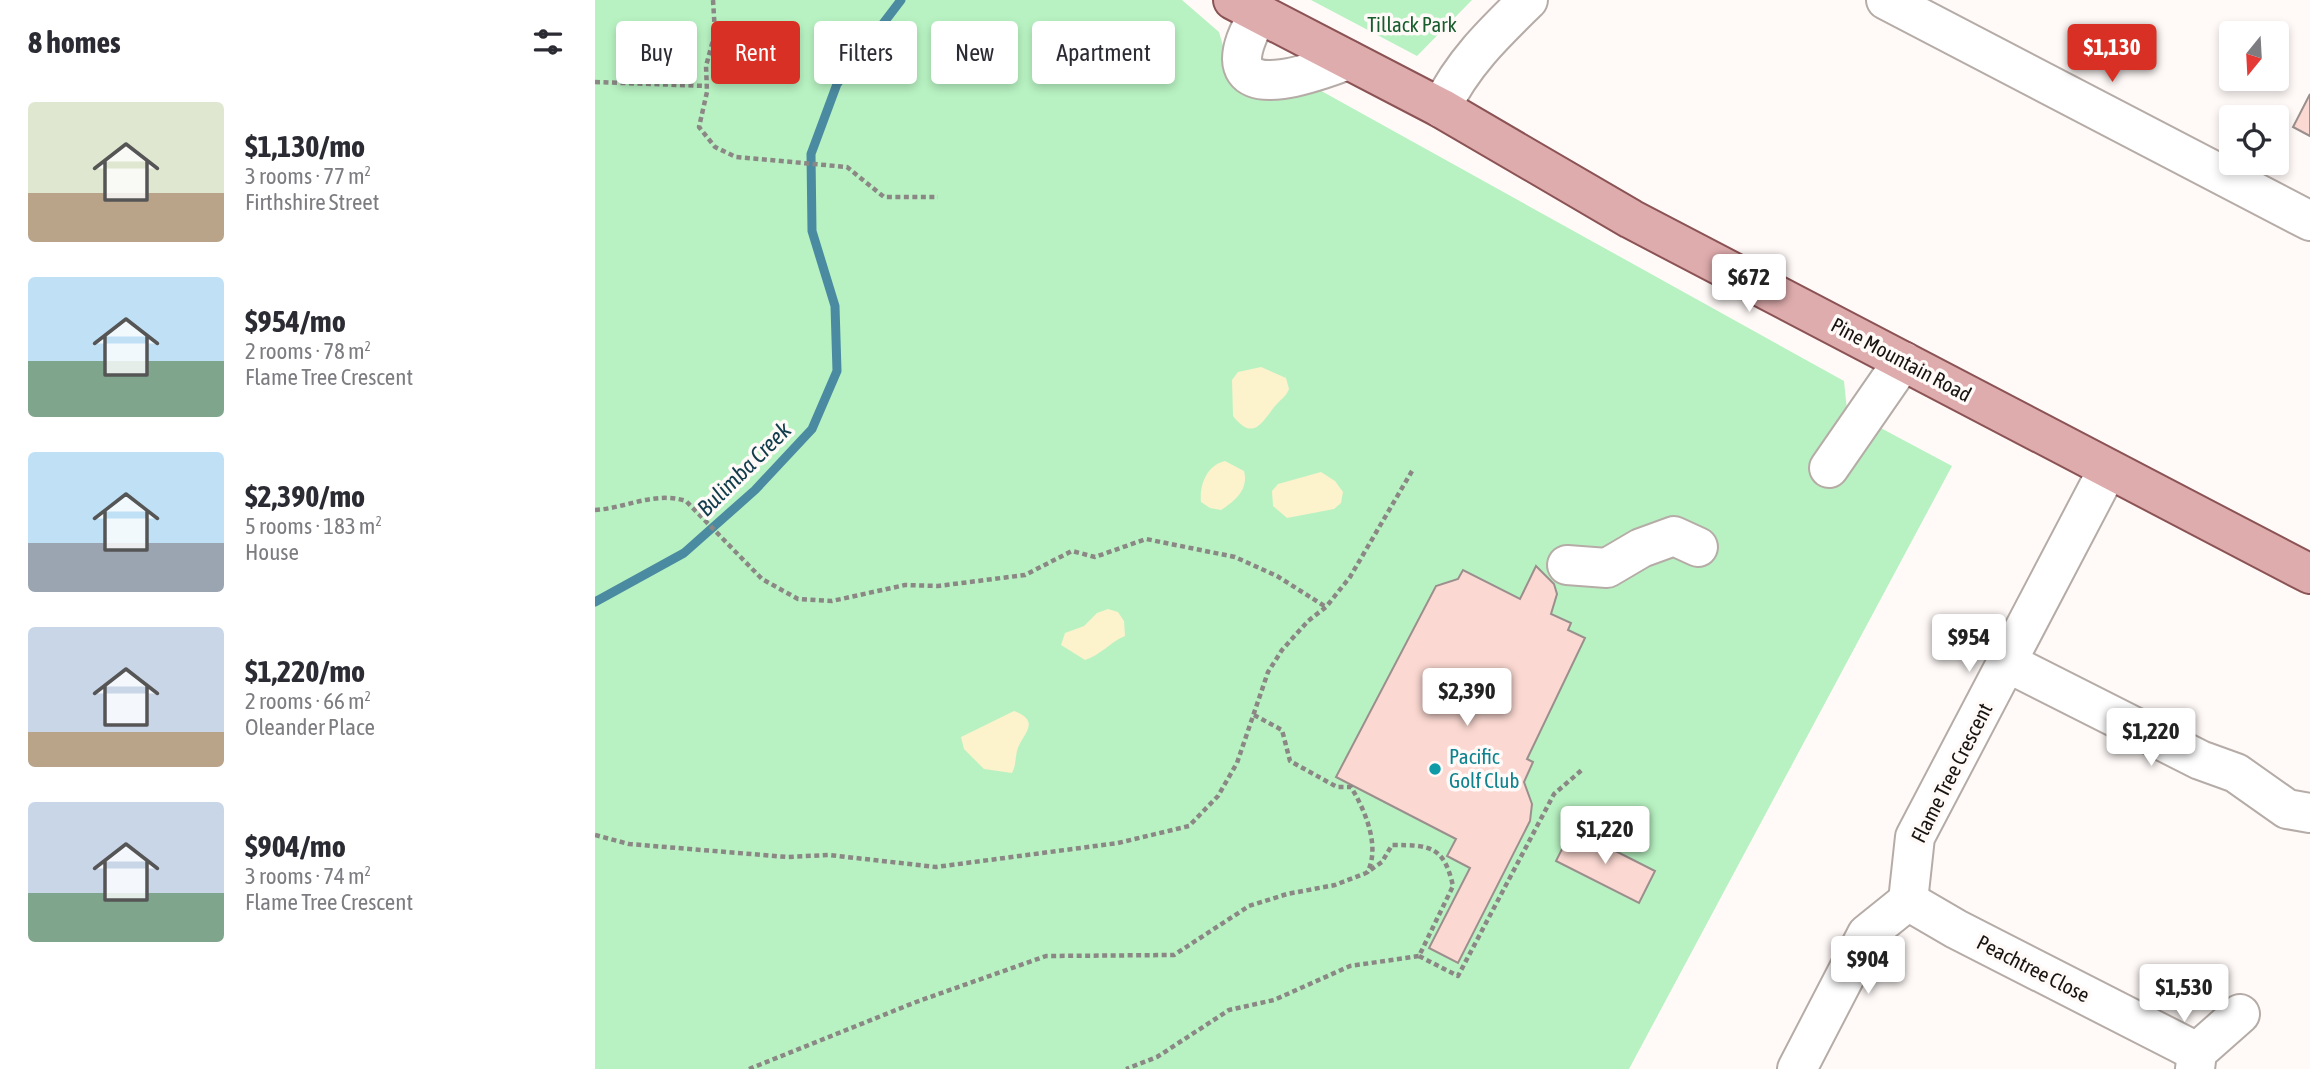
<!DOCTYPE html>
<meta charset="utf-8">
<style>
:root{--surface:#fff;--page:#f2f2f3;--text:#2b2b33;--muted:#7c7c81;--accent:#d93025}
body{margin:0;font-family:"Asap Condensed",sans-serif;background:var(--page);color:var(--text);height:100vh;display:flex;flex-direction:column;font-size:26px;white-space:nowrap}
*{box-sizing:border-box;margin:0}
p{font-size:23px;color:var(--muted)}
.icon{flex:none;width:38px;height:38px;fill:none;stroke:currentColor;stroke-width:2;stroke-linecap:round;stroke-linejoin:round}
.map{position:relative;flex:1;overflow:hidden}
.details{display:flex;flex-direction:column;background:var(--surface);width:595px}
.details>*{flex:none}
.top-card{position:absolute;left:21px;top:21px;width:665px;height:63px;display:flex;gap:14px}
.needle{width:46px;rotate:198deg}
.controls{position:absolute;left:1624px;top:21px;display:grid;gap:14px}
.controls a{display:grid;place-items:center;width:70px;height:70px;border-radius:7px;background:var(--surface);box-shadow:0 4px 10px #0003;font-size:35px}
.price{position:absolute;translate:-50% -60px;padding:0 16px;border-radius:7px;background:#fff;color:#222;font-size:23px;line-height:46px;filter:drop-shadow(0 2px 4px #0008)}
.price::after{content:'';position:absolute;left:50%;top:42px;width:21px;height:16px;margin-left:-10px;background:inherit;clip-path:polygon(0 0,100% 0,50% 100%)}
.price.on{background:var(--accent);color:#fff}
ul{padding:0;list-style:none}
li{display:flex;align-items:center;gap:21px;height:175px;padding:0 28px}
li span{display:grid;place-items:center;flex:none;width:196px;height:140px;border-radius:7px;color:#555}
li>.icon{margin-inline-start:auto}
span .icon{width:84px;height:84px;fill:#fffc;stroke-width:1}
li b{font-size:30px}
h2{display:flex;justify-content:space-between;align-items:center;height:84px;padding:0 28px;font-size:30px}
.tag{padding:0 24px;border-radius:7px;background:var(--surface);box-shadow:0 4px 10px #0003;font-size:24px;line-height:63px}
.tag.on{background:var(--accent);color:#fff}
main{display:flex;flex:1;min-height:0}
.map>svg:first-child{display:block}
.green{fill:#b8f2c2}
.sand{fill:#fcf2cc}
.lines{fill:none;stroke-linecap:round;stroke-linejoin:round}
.stream{stroke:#4b8ba2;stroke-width:9}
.building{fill:#fbd8d1;stroke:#9b8f8d;stroke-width:2}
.minor-casing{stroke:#b6aca7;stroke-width:42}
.major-casing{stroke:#8b5354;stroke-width:42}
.path{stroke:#8b8785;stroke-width:4.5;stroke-dasharray:5 3.5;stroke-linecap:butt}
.minor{stroke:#fff;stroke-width:38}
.major{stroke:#dfacad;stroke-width:38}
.culture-dot{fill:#0f9aa8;stroke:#fffaf8;stroke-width:2.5}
.labels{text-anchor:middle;stroke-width:7;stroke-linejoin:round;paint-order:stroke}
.park-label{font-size:21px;fill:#175d2d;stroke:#fffaf8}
.street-label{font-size:21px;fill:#171412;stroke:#fffaf8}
.culture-label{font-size:21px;fill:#0d838f;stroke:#fffaf8;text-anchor:start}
.water-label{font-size:23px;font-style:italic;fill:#113c4b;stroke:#fffaf8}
</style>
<main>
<section class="details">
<h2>8 homes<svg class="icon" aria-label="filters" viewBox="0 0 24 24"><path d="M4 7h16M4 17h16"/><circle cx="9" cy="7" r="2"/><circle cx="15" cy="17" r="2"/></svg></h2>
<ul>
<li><span style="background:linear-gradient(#dfe7d0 65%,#b9a48a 0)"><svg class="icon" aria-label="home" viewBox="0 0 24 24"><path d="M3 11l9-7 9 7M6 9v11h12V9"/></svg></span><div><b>$1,130/mo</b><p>3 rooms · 77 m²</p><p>Firthshire Street</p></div></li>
<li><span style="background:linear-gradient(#bfe0f5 60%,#7fa58c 0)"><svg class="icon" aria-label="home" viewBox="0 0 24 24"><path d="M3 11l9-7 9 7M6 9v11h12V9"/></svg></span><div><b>$954/mo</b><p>2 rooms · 78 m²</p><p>Flame Tree Crescent</p></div></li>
<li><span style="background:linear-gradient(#bfe0f5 65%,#9aa5b1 0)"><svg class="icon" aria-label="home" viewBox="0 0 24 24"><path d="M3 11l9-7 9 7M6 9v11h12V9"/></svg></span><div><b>$2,390/mo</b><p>5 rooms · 183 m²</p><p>House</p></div></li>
<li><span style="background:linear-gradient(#c9d6e8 75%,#b9a48a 0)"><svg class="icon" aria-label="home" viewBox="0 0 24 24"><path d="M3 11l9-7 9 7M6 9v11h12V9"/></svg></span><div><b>$1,220/mo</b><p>2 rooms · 66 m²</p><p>Oleander Place</p></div></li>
<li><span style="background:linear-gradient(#c9d6e8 65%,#7fa58c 0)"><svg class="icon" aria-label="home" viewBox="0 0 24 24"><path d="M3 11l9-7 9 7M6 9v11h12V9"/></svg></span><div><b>$904/mo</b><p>3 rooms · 74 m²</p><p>Flame Tree Crescent</p></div></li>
</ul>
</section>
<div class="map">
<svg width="1715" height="1069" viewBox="0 0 1715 1069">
<rect width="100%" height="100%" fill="#fffaf8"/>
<g class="green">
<path d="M0,0H587L624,32L629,49L721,88L1249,381L1252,410L1357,466L1034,1069H0Z"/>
<path d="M716,0H877L822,56Z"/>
</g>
<g class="sand">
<path d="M666,367L691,378L694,389C691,397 685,400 680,406C666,424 658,441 638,416L637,380L643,372Z"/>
<path d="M630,461L649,471C654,489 640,501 626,510L615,508L606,502C604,485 612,465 630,461Z"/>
<path d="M726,472L740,481L748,492L746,503L739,509L692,518L678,506L677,491L683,484Z"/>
<path d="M513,609L523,612L529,621L530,636C515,642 506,655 490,660L466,645L470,633L489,626L502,613Z"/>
<path d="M419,711C448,722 426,735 422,751C420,760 421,765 417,773L389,769L369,749L366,737Z"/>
</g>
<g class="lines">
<path class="stream" d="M0,602L89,553L160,490L217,429L242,371L240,306L217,231L216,154L242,84L306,0"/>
</g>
<g class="building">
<path d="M1715,94V136L1698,127Z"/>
<path d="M941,566L959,584L962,594L956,614L976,623L973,630L990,638L932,759L938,762L929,782L937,804L935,821L863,963L834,948L875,868L852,856L861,839L741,777L841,586L863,579L868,570L925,599Z"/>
<path d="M977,829L1060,871L1044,903L961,861Z"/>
</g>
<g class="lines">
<g class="minor-casing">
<g id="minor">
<path d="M1291,0L1715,221"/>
<path d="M663,13C657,27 647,43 647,59C648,102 733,67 753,60"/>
<path d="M846,108C867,64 898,34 933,0"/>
<path d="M1234,468L1308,361"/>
<path d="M972,565L1012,568L1046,548L1079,536L1103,547"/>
<path d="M1413,663L1605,760L1641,773L1692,809L1715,813"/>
<path d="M1313,901L1361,929L1602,1052"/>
<path d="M1202,1069L1272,934L1313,901L1320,837L1513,469"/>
<path d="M1600,1069L1602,1052L1645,1014"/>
</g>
</g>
<g class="major-casing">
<path id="major" d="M638,0L846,108L1036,219L1715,574"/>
</g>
<g class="path">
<path d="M118,0L120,33L111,66L112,92L104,127L120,147L141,157L252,167L289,197H343"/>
<path d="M0,82L112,86"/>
<path d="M0,510C32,508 59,491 91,501L167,579L203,599L237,601L310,585L343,586L430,575L477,551L500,557L551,539L640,557L682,576L731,607"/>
<path d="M659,715L687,730L695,761L742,787H756C770,810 786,847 772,873"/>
<path d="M0,835L34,844L192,857L234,855L341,867L523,843L594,826L623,796L642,763L673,672L687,650L713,621L731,607L755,577L817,471"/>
<path d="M824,956L863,976L959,794L988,769"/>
<path d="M154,1069L321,1002L451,956L579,955L654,906L692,894L740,885L771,873L787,862L797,845C835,845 849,846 858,886L824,956L755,966L679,1000L634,1010L562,1057L531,1069"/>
</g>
<use href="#minor" class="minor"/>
<use href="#major" class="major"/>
</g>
<circle class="culture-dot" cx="840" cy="769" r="7"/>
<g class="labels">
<g class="park-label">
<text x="817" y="32">Tillack Park</text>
</g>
<g class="street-label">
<text transform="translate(1306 360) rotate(28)" y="7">Pine Mountain Road</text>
<text transform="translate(1357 773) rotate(-63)" y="7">Flame Tree Crescent</text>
<text transform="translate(1438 969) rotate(27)" y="7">Peachtree Close</text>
</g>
<g class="culture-label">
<text x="854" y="764">Pacific<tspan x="854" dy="24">Golf Club</tspan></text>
</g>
<g class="water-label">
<text transform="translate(149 469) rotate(-45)" y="8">Bulimba Creek</text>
</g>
</g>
</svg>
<div class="controls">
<a><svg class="needle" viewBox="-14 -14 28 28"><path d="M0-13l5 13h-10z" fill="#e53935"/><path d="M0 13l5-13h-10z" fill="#7c7c81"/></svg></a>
<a><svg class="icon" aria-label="locate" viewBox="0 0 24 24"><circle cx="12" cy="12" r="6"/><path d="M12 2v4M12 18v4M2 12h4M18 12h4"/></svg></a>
</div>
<b class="price on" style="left:1517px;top:84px">$1,130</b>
<b class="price" style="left:1154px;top:314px">$672</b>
<b class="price" style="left:1374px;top:674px">$954</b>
<b class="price" style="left:872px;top:728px">$2,390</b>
<b class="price" style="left:1556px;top:768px">$1,220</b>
<b class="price" style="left:1010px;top:866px">$1,220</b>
<b class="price" style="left:1273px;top:996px">$904</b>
<b class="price" style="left:1589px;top:1024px">$1,530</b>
<div class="top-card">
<a class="tag">Buy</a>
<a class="tag on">Rent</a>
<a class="tag">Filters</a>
<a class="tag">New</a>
<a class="tag">Apartment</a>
</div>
</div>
</main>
